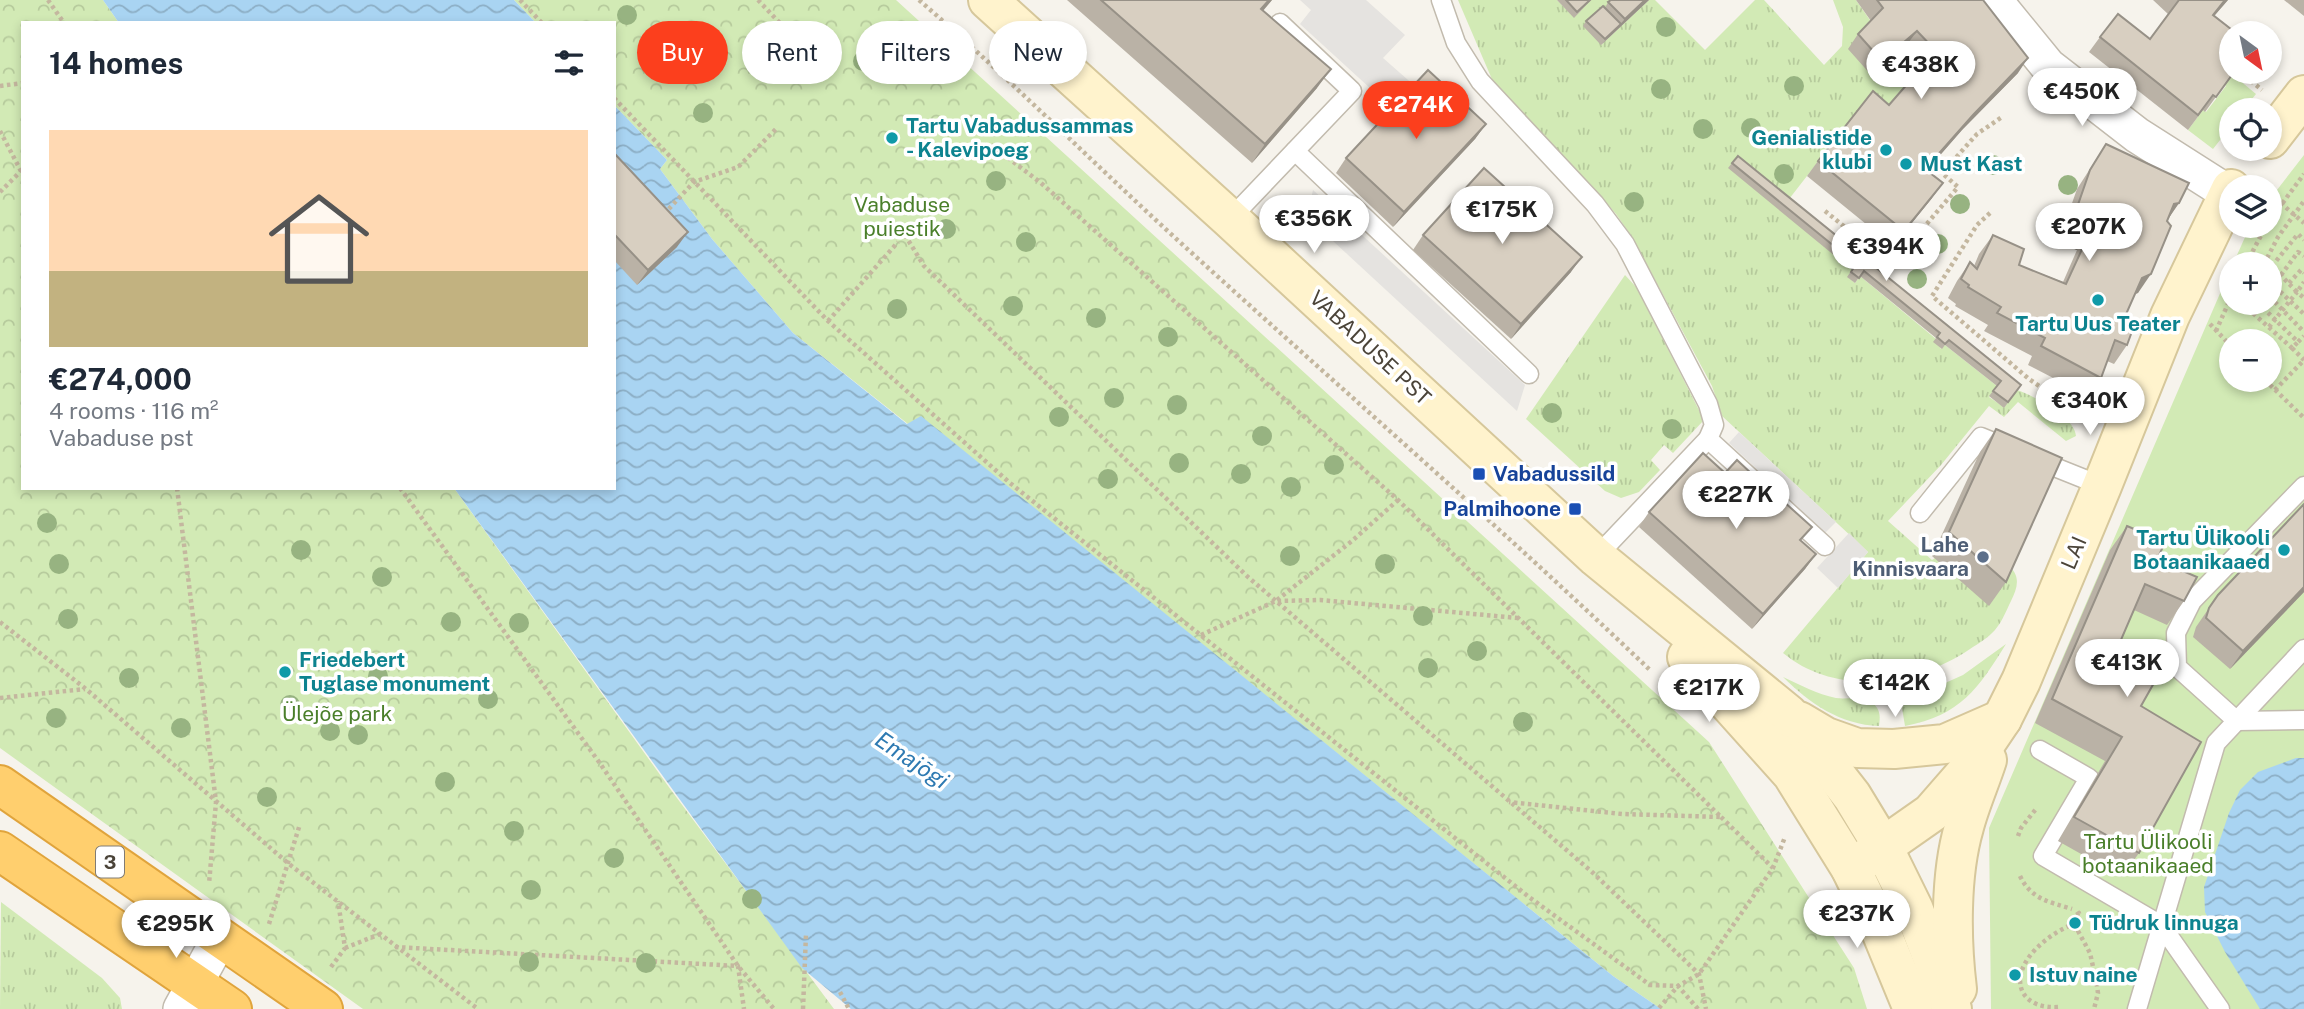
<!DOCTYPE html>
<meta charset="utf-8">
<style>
:root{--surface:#fff;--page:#f6f6f7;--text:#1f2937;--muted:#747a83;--line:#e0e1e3;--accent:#fc3f1d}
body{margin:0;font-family:"Public Sans",sans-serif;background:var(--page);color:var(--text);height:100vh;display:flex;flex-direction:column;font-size:26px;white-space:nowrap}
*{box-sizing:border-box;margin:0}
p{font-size:23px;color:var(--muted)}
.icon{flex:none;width:38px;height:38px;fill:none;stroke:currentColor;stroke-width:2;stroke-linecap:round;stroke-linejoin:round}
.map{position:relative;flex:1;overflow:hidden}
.details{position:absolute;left:21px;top:21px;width:595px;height:469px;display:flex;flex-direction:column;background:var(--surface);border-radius:0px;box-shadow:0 4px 10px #0003}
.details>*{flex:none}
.guide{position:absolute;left:637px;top:21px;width:665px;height:63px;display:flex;gap:14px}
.needle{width:46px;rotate:147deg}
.controls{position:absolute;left:2219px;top:21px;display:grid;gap:14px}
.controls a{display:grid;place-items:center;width:63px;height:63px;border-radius:50%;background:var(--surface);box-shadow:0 4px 10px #0003;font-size:35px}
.price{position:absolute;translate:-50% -60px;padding:0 16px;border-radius:24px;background:#fff;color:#222;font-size:23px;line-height:46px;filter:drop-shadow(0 2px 4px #0008)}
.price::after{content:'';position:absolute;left:50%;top:42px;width:21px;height:16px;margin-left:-10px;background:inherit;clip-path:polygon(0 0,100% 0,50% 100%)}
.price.selected{background:var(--accent);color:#fff}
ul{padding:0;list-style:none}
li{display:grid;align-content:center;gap:14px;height:371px;padding:0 28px}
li+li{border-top:2px solid var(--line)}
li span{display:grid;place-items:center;height:217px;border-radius:0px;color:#555}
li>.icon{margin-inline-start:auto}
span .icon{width:126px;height:126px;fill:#fffc;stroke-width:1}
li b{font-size:30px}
h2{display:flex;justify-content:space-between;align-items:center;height:84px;padding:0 28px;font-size:30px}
.tag{padding:0 24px;border-radius:32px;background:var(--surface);box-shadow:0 4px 10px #0003;font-size:24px;line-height:63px}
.tag.selected{background:var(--accent);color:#fff}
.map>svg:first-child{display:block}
.grass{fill:url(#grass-tufts)}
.forest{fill:url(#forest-crowns)}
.garden{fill:#d2eab5;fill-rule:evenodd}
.parking{fill:#e5e3e0}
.water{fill:url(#water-waves)}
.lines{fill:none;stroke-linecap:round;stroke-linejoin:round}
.lane-casing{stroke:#c2bbae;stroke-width:21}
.street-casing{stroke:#c2bbae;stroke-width:38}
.secondary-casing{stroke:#d6c79b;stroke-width:42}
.highway-casing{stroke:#e0a43c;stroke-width:42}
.path{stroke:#c4b79f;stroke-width:4.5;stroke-dasharray:3.5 3.5;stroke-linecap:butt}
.lane{stroke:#fff;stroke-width:18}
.street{stroke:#fff;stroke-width:35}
.secondary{stroke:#fff3cd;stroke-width:38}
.highway{stroke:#ffcf6e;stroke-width:38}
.tree{fill:#97b381}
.wall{fill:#bab2a6}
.shaded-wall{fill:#979187}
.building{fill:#d8cfc1;stroke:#979187;stroke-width:2}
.culture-dot{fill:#0f9aa8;stroke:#fff;stroke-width:2.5}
.transit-dot{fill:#1a4fb4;stroke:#fff;stroke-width:2.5}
.service-dot{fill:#5c6f8a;stroke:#fff;stroke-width:2.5}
.labels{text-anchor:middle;stroke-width:7;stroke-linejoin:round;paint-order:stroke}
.shield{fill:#fff;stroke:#817c74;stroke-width:2}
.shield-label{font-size:19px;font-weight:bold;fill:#4b4439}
.culture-label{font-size:21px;font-weight:bold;fill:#0d838f;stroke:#fff;text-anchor:start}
.park-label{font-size:21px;fill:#4a7f2a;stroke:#fff}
.street-label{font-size:21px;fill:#4b4439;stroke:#fff}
.transit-label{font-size:21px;font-weight:bold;fill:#164399;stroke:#fff;text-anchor:start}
.service-label{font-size:21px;font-weight:bold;fill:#4e5e75;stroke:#fff;text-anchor:end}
.water-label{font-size:23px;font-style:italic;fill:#2e7ab2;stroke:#fff}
</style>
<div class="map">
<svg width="2304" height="1009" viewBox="0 0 2304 1009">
<defs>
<pattern id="grass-tufts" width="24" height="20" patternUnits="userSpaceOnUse" patternTransform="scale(1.75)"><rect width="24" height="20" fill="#d2eab5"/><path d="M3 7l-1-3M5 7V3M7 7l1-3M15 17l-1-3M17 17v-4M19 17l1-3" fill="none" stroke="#b6ca9c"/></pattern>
<pattern id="forest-crowns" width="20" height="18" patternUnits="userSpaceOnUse" patternTransform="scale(1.75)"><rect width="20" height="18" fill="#d2eab5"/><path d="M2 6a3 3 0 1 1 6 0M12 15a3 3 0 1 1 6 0" fill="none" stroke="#b6ca9c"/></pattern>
<pattern id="water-waves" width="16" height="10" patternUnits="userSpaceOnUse" patternTransform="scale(1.75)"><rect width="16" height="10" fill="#a9d4f2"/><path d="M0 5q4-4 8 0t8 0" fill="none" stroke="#8caec5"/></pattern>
</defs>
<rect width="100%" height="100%" fill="#f6f3ec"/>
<g class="grass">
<path d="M1458,0H1557L1574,17L1589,2L1588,0H1615L1601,45L1649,0H1655L1705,50L1755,0H1764L1824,65L1842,46L1843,27L1833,0H1856L1872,23L1871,76L1906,46L1925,66L1879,120L1852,118L1786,203L1852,270L1848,277L1855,283L1860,276L1936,339L1941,349L1945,345L1997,386L1989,397L2004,407L2017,390C2034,396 2075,417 2076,436L2066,441L2018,402L2004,417L1989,406L1941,465L1888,521L1932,560L1935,558L2010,567C2021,577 2017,589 2011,601C2006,611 2002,622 1995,630C1988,638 1979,643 1970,649C1916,686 1836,697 1783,653L1868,552L1722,416L1712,386L1632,237L1616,214L1591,185L1494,84Z"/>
<path d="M1625,275L1637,288L1704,420L1673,453L1664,445L1651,460L1660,470L1639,492L1621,498L1605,491L1526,419Z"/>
<path d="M2006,644C1978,689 1961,715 1905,726L1902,708L1907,700L1963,675Z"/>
<path d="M1783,677C1800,685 1817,694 1836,698C1849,700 1864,694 1874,704C1881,711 1880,718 1879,726C1841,725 1809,703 1783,677Z"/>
<path d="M1,902L102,978L120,998L122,1009H0Z"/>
</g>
<g class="forest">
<path d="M0,0H103L119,23H23V488H454L671,790L834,1009H363L0,748Z"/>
<path d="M514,0H896L1709,742L1854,968L1867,1009H1661L1613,976L921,417L908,424L793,333L712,239L660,169L667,160L614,105V23H536Z"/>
</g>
<g class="garden">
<path d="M2232,74L2256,94L2243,110H2231V126L2213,149L2188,130L2203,110L2206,112L2226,86L2224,84Z"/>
<path d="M2304,155V1009H1991L1989,828L2231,268V303H2270V264H2233L2250,226H2270V199ZM2231,341H2270V380H2231Z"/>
</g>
<g class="parking">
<path d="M1300,0H1366L1405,35L1383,58L1416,87L1394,110L1300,24L1311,10Z"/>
<path d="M1313,190L1525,385L1517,411L1307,217Z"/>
<path d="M1739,432L1836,522L1825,533L1729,443Z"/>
<path d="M1849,533L1868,552L1838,588L1817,568Z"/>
</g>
<g class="water">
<path d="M103,0H514L536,23H119Z"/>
<path d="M614,105L667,160L660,169L712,239L793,333L907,424L921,416L1613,976L1661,1009H851L802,968L454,488H614Z"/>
<path d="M2296,758H2304V1009H2260L2225,952L2205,912L2204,887L2229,813L2240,790L2258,772Z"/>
</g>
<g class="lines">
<g class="lane-casing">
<g id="lane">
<path d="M1441,0L1456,43L1480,81L1595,204L1625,244L1708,404L1714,425L1708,439L1825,546"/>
<path d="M1295,151L1529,374"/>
<path d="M1230,219L1352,91L1280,23"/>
<path d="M2037,460L2102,486"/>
<path d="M2304,486L2192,601L2176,633L2177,667L2237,721L2304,720"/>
<path d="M1920,513L1981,437L2008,448"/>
<path d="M1596,557L1708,439"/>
<path d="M2040,750L2089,778L2043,856L2161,925L2220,1009"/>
<path d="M2137,1009L2216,743L2304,649"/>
</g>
</g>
<g class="street-casing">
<g id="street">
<path d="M1994,0L2048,66L2137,135L2228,193"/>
<path d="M181,1009L220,938"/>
</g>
</g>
<g class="secondary-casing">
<g id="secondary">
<path d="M988,0L1230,219L1596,557L1788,714L1852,796L1883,847L1914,910L1952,1009"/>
<path d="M2270,139L2304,95"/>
<path d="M1687,657L1792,774L1851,869L1880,929L1913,1009"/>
<path d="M1799,721L1826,737L1857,748L1894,749L1945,744L2002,719"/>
<path d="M1851,869L1931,813L1965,774L2002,719L2021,681L2102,486L2170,316L2231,189"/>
<path d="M1957,989C1951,940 1950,875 1964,827C1970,804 1980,782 1987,760"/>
</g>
</g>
<g class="highway-casing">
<g id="highway">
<path d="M0,785L323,1009"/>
<path d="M0,851L232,1009"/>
</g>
</g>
<g class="path">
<path d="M48,0L64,23"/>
<path d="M520,0L542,23"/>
<path d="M758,0L828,74"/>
<path d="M919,0C1010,79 1094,164 1183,245C1339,387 1498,525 1650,670"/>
<path d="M2240,72L2262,90"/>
<path d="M939,77L970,44"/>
<path d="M0,86L23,83"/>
<path d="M614,98L828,321L1010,483L1529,897L1650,985L1678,986L1699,974L1773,868L1785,837"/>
<path d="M0,131L23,175"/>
<path d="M991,145L1041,183L1398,500L1721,817L1622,814L1509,802"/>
<path d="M0,192L22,170"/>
<path d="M2270,194L2304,223"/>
<path d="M1825,211L1892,265L1958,187L1942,173L1977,134L2002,117"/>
<path d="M1990,213L1977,225L1932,296L2029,379L2087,419"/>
<path d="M664,214L694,182L738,167L777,128"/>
<path d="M2270,220L2304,174"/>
<path d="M905,235L924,266L1248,577L1592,872L1699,974L1706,1009"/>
<path d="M2246,264L2266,226"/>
<path d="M2264,264L2278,237L2304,201"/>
<path d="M2270,264L2297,292L2304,282"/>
<path d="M2272,266L2298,234L2304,240"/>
<path d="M2281,275L2298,252L2304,256"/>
<path d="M2270,282L2304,314"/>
<path d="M2289,283L2301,270L2304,273"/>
<path d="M2270,297L2304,332"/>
<path d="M2248,303L2246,307L2292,348L2298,342"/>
<path d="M2258,303L2298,342L2304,336"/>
<path d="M828,321L898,242"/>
<path d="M2210,324L2231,346"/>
<path d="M2269,327L2297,292L2304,298"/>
<path d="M2216,331L2231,297"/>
<path d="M2292,348L2304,360"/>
<path d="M2265,380L2304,418"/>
<path d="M2275,390L2304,360"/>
<path d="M177,488L216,802L209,884"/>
<path d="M400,488L599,762L738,966L774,1009"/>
<path d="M1277,600L1352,541L1398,500"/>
<path d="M0,622L86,689L289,864L478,1009"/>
<path d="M1201,635L1276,601L1320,600L1518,618"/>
<path d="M0,698L85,689"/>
<path d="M1721,817L1773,868"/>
<path d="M2018,836L2021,828L2036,809"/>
<path d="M2020,876C2031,899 2049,902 2072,909"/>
<path d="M269,924L300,824"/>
<path d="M2069,926L2072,918L2079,913L2078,931L2090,953L2096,980L2098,993L2094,1009"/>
<path d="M395,947L738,966L744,1009"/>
<path d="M345,948L380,934"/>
<path d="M331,967L345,948L338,901"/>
<path d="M840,992L849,1009"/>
<path d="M2058,1007C2026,1009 2010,987 2027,960C2036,946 2053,933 2069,926L2078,931"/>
<path d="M1659,1008L1678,986L1698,1009"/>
<path d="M803,1009L806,934"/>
</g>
<use href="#lane" class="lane"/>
<use href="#street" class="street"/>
<use href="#secondary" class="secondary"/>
<use href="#highway" class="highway"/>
</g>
<g class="tree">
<circle cx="627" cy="15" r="10"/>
<circle cx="1666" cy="27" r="10"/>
<circle cx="863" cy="61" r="10"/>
<circle cx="766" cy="65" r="10"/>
<circle cx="1794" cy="86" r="10"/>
<circle cx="1661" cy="89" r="10"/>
<circle cx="703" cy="113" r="10"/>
<circle cx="1751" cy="128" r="10"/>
<circle cx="1703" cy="129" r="10"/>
<circle cx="1993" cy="165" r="10"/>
<circle cx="1784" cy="174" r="10"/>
<circle cx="996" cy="181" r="10"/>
<circle cx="2068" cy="185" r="10"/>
<circle cx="1634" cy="202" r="10"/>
<circle cx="1960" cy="204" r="10"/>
<circle cx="2055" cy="220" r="10"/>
<circle cx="946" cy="229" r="10"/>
<circle cx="1026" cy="242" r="10"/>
<circle cx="1938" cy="244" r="10"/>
<circle cx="1917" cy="279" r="10"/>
<circle cx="1013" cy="306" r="10"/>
<circle cx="897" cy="309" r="10"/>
<circle cx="1096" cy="318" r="10"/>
<circle cx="1168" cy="337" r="10"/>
<circle cx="1114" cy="398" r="10"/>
<circle cx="1177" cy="405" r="10"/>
<circle cx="1552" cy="413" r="10"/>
<circle cx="1059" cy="417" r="10"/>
<circle cx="1672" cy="429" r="10"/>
<circle cx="1262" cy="436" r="10"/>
<circle cx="1179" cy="463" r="10"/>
<circle cx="1334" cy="465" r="10"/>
<circle cx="1241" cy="474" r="10"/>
<circle cx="1108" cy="479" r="10"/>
<circle cx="1291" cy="487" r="10"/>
<circle cx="47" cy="523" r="10"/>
<circle cx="301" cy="550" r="10"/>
<circle cx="1290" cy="556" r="10"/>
<circle cx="59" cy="564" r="10"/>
<circle cx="1385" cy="564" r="10"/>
<circle cx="382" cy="577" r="10"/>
<circle cx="1423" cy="616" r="10"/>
<circle cx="68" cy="619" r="10"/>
<circle cx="451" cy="622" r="10"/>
<circle cx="519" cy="623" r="10"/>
<circle cx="1477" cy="651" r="10"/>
<circle cx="1428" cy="668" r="10"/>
<circle cx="378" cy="676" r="10"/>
<circle cx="129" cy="678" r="10"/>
<circle cx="488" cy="699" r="10"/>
<circle cx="290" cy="705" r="10"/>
<circle cx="56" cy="718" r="10"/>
<circle cx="1523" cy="722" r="10"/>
<circle cx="181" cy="728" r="10"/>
<circle cx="330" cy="731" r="10"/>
<circle cx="358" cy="735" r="10"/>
<circle cx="445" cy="782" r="10"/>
<circle cx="267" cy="797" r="10"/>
<circle cx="514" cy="831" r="10"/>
<circle cx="614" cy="858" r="10"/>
<circle cx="531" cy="890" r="10"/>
<circle cx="752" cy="899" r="10"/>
<circle cx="529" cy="962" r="10"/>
<circle cx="646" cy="963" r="10"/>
</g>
<g class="wall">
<path d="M1067,0H1272L1263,11L1317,88L1252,163Z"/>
<path d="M1557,0H1591L1574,18Z"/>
<path d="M1649,0L1601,45L1583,26L1586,21L1605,8L1608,2Z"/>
<path d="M1856,0H1983L2018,73L1962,130L1927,170L1932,198L1893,246L1807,176L1818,161L1889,105L1924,65L1906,46L1872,76L1848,49L1858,34L1871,21Z"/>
<path d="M2153,0H2228L2214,16L2234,72L2205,112L2203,110L2188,130L2089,52L2100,37L2150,39L2168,14Z"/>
<path d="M2284,0H2304V16Z"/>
<path d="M1486,124L1475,139L1393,227L1336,173L1346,158Z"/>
<path d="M2106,144L2179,203L2168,219L2138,293L2135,294L2123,321L2127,345L2114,364L2107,361L2101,378L2088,396L2028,365L2032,356L1984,331L1988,325L1955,306L1956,304L1948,298L1957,281L1970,262L1974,266L1979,254L1993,235L2019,265L2063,282L2077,250L2058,243L2077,189Z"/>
<path d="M614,153L677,247L637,285L614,260Z"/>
<path d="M1732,163L2021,385L2004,408L1989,396L1997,386L1945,345L1942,349L1933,342L1936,338L1860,276L1855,283L1847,277L1852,270L1728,168Z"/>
<path d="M1423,235L1571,272L1511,339L1413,250Z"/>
<path d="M1996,429L2006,582L1989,606L1932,556L1980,452Z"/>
<path d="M1742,488L1816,554L1805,569L1752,629L1639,527L1649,512Z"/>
<path d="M2304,504V592L2230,669L2193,637L2196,627L2218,595Z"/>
<path d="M2127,526L2157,560L2184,601L2167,625L2134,610L2117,649L2141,706L2139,853L2122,877L2058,841L2105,761L2035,723L2110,550Z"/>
</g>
<g class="shaded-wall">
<path d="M1269,0H1272L1248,28L1261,9Z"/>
<path d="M1645,0H1649L1601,45L1625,19Z"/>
<path d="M2225,0H2228L2202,30L2213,15Z"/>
<path d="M1917,31L1906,46L1872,76L1882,61Z"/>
<path d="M2028,58L2018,73L1962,130L1915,184L1925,169L1973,115Z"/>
<path d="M1331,69L1317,88L1252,163L1265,144Z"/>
<path d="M1486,124L1475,139L1393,227L1404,212Z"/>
<path d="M1943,183L1932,198L1893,246L1904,231Z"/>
<path d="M2179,203L2166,222L2174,204Z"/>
<path d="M2071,225L2090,232L2077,250L2058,243Z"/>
<path d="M688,232L677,247L637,285L648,270Z"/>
<path d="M1582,257L1571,272L1511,339L1521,324Z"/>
<path d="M2151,274L2138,293L2129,296L2142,278Z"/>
<path d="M1816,554L1805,569L1752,629L1763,614Z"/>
<path d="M2304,587V592L2230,669L2243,651Z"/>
</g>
<g class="building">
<path d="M1101,0H1269L1261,9L1331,69L1265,144Z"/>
<path d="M1566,0H1590L1577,12Z"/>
<path d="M1611,0H1645L1625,19L1608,2Z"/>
<path d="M1877,0H1983L2028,58L1973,115L1925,169L1943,183L1904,231L1818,161L1873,91L1889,105L1936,51L1917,31L1882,61L1858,34L1883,8Z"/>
<path d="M2179,0H2225L2213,15L2236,33H2231V72H2234L2216,97L2213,95L2198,115L2100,37L2118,14L2150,39Z"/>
<path d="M1603,6L1621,24L1605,39L1586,21Z"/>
<path d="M1428,70L1486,124L1404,212L1346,158Z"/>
<path d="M2106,144L2189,183L2179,203L2174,204L2167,221L2171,226L2151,274L2142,278L2123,321L2134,326L2127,345L2115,340L2101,378L2041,346L2045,338L1997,313L2001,307L1968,287L1969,285L1961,279L1970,262L1977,269L1993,235L2024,249L2019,265L2066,284L2090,232L2071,225L2090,170Z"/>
<path d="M614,153L688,232L648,270L614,234Z"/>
<path d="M1738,156L2021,385L2008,402L1993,391L2001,381L1949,340L1945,344L1937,337L1940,333L1864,271L1859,278L1851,272L1856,264L1732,163Z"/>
<path d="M1484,168L1582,257L1521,324L1423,235Z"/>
<path d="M1996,429L2062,458L2006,582L1949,532Z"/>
<path d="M1703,453L1725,473L1737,460L1752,474L1741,487L1771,514L1783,501L1812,527L1800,540L1816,554L1763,614L1649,512Z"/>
<path d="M2304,504V587L2243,651L2206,618L2209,608L2218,595Z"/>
<path d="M2127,526L2165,542L2157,560L2197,577L2184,601L2145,584L2117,649L2159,674L2141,706L2201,742L2139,853L2074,817L2122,737L2052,699Z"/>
</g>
<g class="culture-dot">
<circle cx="892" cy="138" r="7"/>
<circle cx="1886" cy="150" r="7"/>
<circle cx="1906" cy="164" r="7"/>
<circle cx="2098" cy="300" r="7"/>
<circle cx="2284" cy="550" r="7"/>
<circle cx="285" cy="672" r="7"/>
<circle cx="2075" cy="923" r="7"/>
<circle cx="2015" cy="975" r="7"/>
</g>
<g class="transit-dot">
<rect x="1472" y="467" width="14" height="14" rx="3.5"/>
<rect x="1568" y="502" width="14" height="14" rx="3.5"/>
</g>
<circle class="service-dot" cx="1983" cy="557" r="7"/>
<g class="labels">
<rect class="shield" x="96" y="846.5" width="28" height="31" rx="5"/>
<g class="shield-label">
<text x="110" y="869">3</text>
</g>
<g class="culture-label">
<text x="906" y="133">Tartu Vabadussammas<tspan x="906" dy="24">- Kalevipoeg</tspan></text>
<text x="1872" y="145" text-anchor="end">Genialistide<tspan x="1872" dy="24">klubi</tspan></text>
<text x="1920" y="171">Must Kast</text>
<text x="2098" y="331" text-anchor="middle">Tartu Uus Teater</text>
<text x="2270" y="545" text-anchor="end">Tartu Ülikooli<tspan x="2270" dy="24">Botaanikaaed</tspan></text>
<text x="299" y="667">Friedebert<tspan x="299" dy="24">Tuglase monument</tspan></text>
<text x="2089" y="930">Tüdruk linnuga</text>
<text x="2029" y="982">Istuv naine</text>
</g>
<g class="park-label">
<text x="902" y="212">Vabaduse<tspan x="902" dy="24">puiestik</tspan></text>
<text x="337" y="721">Ülejõe park</text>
<text x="2148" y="849">Tartu Ülikooli<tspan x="2148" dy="24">botaanikaaed</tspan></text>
</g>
<g class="street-label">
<text transform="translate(1370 348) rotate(43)" y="7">VABADUSE PST</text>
<text transform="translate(2074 553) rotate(-67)" y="7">LAI</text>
</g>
<g class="transit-label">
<text x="1493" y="481">Vabadussild</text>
<text x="1561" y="516" text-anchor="end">Palmihoone</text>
</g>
<g class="service-label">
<text x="1969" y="552">Lahe<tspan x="1969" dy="24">Kinnisvaara</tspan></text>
</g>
<g class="water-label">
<text transform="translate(912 760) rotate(34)" y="8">Emajõgi</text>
</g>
</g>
</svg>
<div class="controls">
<a><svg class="needle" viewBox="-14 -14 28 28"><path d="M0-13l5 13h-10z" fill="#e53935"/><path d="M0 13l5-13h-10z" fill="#747a83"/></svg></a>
<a><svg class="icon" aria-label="locate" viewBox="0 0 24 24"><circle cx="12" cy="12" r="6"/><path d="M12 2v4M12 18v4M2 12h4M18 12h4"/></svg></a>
<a><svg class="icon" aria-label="layers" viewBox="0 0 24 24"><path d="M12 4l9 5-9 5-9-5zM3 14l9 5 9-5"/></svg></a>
<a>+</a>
<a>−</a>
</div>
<b class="price" style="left:1921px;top:101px">€438K</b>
<b class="price" style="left:2082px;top:128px">€450K</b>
<b class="price selected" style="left:1416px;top:141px">€274K</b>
<b class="price" style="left:1502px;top:246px">€175K</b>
<b class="price" style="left:1314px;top:255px">€356K</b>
<b class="price" style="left:2089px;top:263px">€207K</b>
<b class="price" style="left:1886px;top:283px">€394K</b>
<b class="price" style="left:2090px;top:437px">€340K</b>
<b class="price" style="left:1736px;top:531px">€227K</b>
<b class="price" style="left:2127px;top:699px">€413K</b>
<b class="price" style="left:1895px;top:719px">€142K</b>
<b class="price" style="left:1709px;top:724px">€217K</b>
<b class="price" style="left:1857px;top:950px">€237K</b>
<b class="price" style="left:176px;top:960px">€295K</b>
<div class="guide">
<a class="tag selected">Buy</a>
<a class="tag">Rent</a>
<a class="tag">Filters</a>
<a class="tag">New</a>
</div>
<section class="details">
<h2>14 homes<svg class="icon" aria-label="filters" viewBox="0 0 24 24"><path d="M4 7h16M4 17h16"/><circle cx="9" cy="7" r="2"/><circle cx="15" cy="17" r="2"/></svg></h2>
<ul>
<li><span style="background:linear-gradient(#ffd9b3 65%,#c2b280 0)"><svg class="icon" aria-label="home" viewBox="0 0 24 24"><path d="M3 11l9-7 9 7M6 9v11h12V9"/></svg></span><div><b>€274,000</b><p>4 rooms · 116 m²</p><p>Vabaduse pst</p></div></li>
</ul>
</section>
</div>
